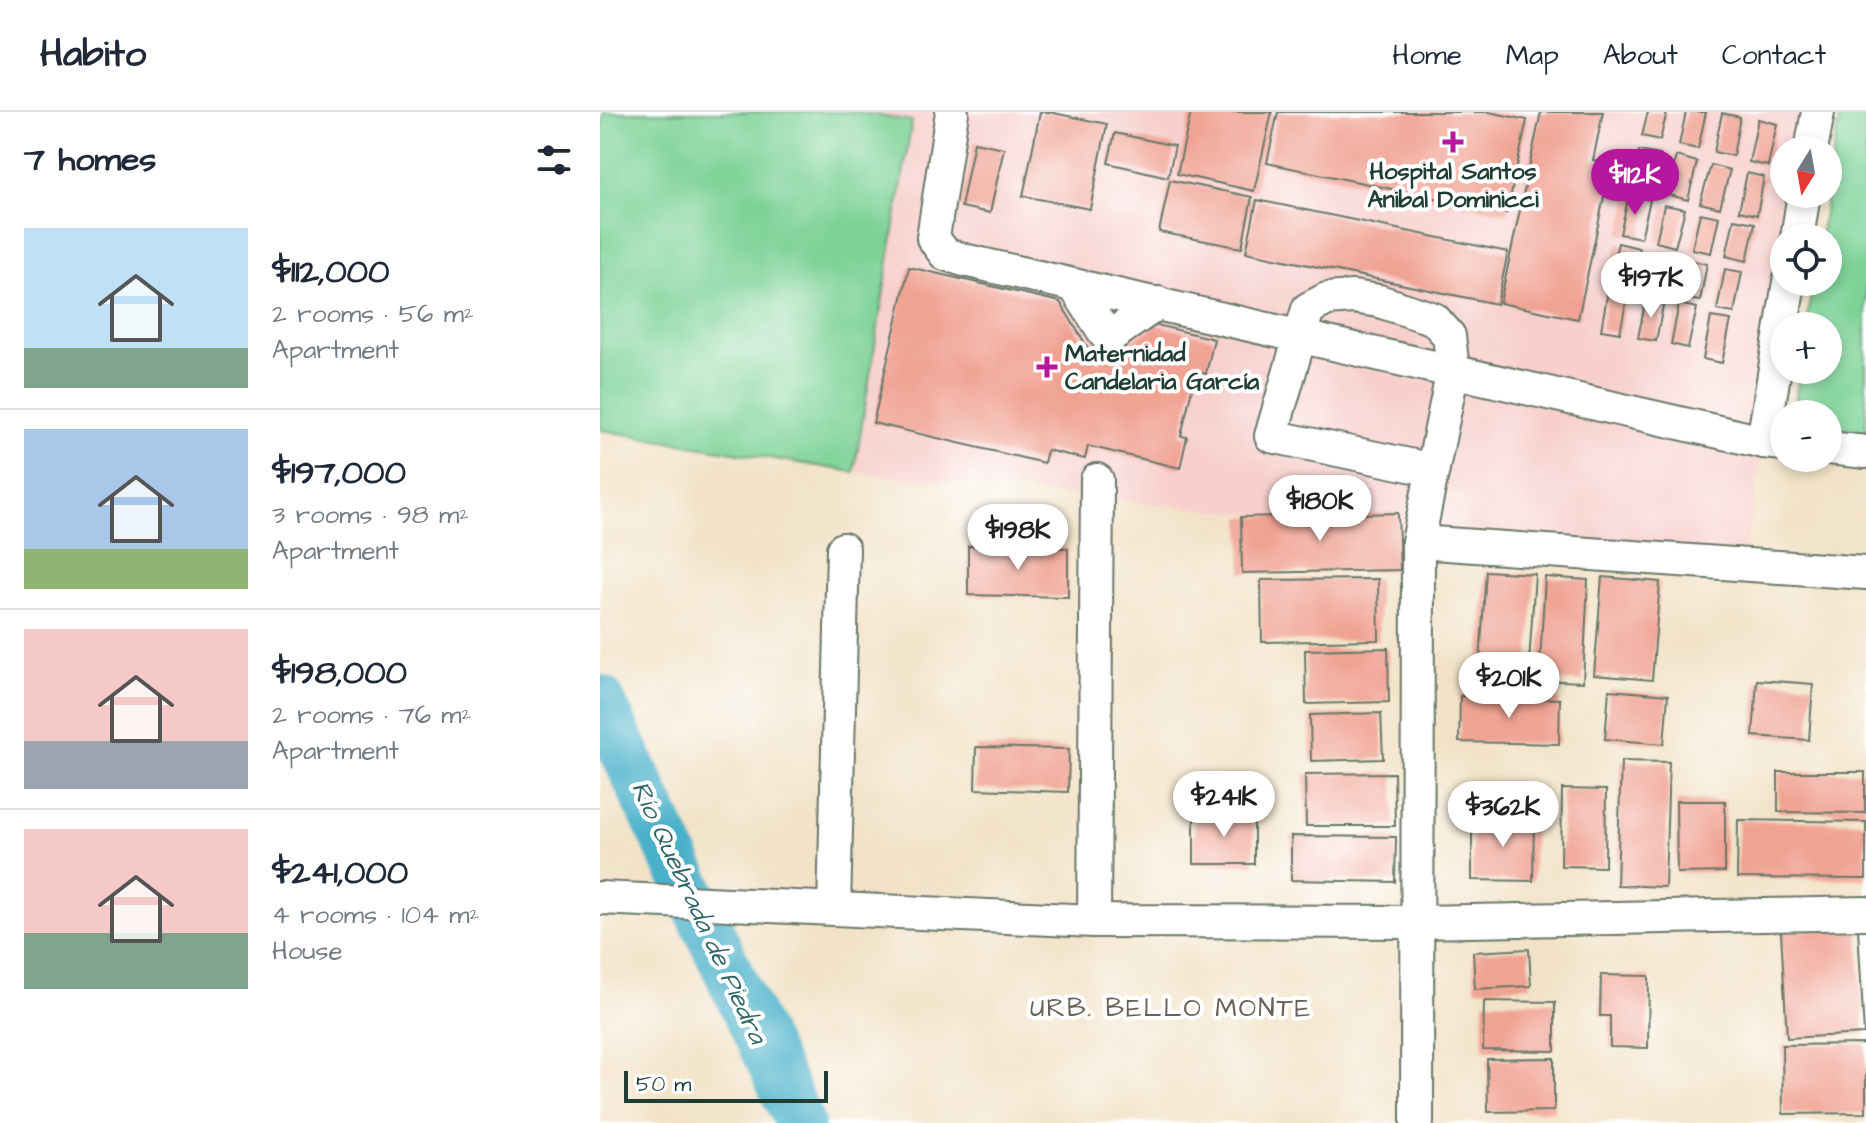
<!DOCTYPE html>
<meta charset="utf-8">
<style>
:root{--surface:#fff;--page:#f2f2f3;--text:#1f2937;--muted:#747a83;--line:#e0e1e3;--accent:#b5179e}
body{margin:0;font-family:"Architects Daughter",sans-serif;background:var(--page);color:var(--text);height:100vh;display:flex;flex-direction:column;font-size:30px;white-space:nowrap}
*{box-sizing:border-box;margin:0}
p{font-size:26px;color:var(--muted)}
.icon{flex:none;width:44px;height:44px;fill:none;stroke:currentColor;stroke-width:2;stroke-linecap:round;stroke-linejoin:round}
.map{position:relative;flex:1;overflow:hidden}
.panel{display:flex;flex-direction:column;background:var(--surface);width:600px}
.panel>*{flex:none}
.needle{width:52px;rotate:191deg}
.buttons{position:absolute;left:1170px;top:24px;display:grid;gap:16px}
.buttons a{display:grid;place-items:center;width:72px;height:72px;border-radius:50%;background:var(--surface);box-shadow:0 4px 12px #0003;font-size:40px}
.scale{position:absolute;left:24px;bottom:20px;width:204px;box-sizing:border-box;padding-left:8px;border:4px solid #1f3d34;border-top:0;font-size:22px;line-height:28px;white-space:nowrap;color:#1f3d34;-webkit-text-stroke:6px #fff;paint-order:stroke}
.price{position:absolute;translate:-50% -68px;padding:0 18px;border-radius:28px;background:#fff;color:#222;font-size:26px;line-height:52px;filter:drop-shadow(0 2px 4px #0008)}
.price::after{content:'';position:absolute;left:50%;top:48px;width:24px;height:18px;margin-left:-12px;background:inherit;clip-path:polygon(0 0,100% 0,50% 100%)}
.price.current{background:var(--accent);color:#fff}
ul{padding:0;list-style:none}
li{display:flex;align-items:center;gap:24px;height:200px;padding:0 24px}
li+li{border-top:2px solid var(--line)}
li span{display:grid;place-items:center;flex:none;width:224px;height:160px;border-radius:0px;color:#555}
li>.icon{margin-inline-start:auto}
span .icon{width:96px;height:96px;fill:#fffc;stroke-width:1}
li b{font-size:34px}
h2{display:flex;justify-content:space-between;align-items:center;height:96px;padding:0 24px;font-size:34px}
header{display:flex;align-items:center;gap:48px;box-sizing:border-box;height:112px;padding:0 40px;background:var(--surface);border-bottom:2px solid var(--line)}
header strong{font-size:38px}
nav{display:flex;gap:44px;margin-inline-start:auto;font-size:28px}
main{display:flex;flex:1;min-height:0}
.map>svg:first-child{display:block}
.built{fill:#f7d0cd}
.green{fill:#7dd296;stroke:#4e8865;stroke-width:2}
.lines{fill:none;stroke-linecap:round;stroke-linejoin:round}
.river{stroke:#4ab1c9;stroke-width:50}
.building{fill:#f0a393}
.minor-casing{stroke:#697768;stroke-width:36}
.minor{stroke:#fff;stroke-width:32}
.poi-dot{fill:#b5179e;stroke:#fff;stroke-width:3}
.labels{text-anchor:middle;stroke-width:8;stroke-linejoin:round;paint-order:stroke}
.poi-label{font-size:24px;font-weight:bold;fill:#1f3d34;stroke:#fff}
.water-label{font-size:26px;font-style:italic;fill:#2e6668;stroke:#fff}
.neighbourhood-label{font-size:26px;letter-spacing:2px;fill:#686155;stroke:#fff}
</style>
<header>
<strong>Habito</strong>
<nav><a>Home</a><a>Map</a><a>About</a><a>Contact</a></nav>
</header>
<main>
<section class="panel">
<h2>7 homes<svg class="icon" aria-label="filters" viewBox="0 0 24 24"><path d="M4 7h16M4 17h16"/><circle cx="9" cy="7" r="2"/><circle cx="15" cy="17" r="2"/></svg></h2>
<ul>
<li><span style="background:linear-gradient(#bfe0f5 75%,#7fa58c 0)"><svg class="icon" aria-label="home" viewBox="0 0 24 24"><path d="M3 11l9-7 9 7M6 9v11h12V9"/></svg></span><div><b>$112,000</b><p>2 rooms · 56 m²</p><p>Apartment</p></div></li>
<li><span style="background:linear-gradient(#a9c7e8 75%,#8fb573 0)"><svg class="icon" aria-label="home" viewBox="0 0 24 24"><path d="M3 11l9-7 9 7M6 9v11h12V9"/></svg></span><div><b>$197,000</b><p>3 rooms · 98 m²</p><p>Apartment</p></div></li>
<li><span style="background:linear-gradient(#f6c9c9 70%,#9aa5b1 0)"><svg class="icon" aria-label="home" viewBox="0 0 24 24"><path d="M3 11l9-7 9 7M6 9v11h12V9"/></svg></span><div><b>$198,000</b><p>2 rooms · 76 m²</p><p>Apartment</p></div></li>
<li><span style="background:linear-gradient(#f6c9c9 65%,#7fa58c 0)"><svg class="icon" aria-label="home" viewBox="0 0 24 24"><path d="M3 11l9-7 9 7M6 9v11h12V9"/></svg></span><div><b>$241,000</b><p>4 rooms · 104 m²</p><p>House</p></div></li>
</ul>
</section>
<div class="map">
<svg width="1266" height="1011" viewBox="0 0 1266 1011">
<rect width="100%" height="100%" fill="#fff"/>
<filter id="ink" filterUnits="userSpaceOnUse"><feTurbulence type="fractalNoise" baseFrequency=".0125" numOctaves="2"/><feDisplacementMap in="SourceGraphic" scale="16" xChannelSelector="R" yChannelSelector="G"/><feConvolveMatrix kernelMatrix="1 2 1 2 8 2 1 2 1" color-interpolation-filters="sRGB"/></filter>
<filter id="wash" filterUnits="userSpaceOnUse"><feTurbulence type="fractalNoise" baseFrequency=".006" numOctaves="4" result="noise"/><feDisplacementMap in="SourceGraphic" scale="32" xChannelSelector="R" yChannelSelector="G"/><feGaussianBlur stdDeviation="1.8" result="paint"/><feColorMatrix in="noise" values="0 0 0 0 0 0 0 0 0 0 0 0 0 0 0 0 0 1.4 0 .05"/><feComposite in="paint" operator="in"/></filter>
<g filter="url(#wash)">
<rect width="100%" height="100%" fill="#f2e3c8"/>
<path class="built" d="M4,0H1218L1212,38H1184V82H1204L1184,126V170H1190L1143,455L254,360L0,318V23Z"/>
<g class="green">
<path d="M4,0H257L312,9L254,360L0,318V23Z"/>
<path d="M1240,0H1266V320L1228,314V302H1200L1195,294L1199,258H1228V214H1206L1213,170H1228V126H1220Z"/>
</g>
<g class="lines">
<path class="river" d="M0,588L200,1011"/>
</g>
<g id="blocks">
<g class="building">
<path d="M440,0H449L507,12L490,97L423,84Z"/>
<path d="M591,0H672L654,79L577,62Z"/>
<path d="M678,0H889L927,8L907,101L667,51Z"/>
<path d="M941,0H1003L993,48L1011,52L978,207L900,191Z"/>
<path d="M1048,0H1067L1060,28L1042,24Z"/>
<path d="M1086,0H1106L1098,37L1079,33Z"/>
<path d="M1122,1L1140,5L1133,44L1114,40Z"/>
<path d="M1158,7L1177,12L1168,54L1149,50Z"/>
<path d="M515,21L575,34L568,65L508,51Z"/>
<path d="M374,30L404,36L390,101L361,95Z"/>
<path d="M1039,39L1060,43L1051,80L1030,76Z"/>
<path d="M1076,44L1097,50L1088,88L1066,82Z"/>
<path d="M1111,53L1130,58L1120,96L1100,91Z"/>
<path d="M1147,61L1164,65L1157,103L1139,99Z"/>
<path d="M570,68L652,85L642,136L559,120Z"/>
<path d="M1029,83L1050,88L1041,126L1020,122Z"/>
<path d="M657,88L908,140L897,192L646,140Z"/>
<path d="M1064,93L1085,97L1075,135L1056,130Z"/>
<path d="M1100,101L1119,105L1111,141L1092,137Z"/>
<path d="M1134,107L1155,111L1147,149L1126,144Z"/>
<path d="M1018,131L1039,136L1030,175L1008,170Z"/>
<path d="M1056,141L1073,145L1064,184L1048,181Z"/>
<path d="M1089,148L1107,152L1100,189L1082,186Z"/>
<path d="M309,155L460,190L497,251L557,213L614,227L606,262L596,259L581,324L587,325L580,356L488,334L485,347L447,338L444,351L273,311Z"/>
<path d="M1125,157L1142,160L1134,201L1117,198Z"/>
<path d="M1008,178L1028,181L1020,221L1001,218Z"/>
<path d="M1046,186L1064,189L1056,229L1038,226Z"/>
<path d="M1079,192L1097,196L1088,236L1071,232Z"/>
<path d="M1111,205L1131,208L1122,251L1103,247Z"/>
<path d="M798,401L800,458L642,461L641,405Z"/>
<path d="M368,434L468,436V485L368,483Z"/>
<path d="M886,459L935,462L929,551L880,548Z"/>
<path d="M945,465L988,468L983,570L939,568Z"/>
<path d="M1002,465L1060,470L1052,568L994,563Z"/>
<path d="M778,467L779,528L662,530L661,468Z"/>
<path d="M788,536L789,590L706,592L705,538Z"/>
<path d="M1157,568L1213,572L1209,628L1153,624Z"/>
<path d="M1009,578L1068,583L1064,632L1005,627Z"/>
<path d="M860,584L960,587L959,632L859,630Z"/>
<path d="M781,601L783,647L711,649L710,603Z"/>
<path d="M376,635L469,637L468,680L375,677Z"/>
<path d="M1021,649L1069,650L1065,775L1017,773Z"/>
<path d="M1178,660H1265V701L1178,700Z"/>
<path d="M794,661L795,714H706L705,662Z"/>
<path d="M962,677L1006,678L1005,755L961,754Z"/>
<path d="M1076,689H1125V760L1077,761Z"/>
<path d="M594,701L654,702V752H594Z"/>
<path d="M872,706L934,707L933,769L872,768Z"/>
<path d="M1138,708L1266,710V767L1137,766Z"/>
<path d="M691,724L796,725L795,770L691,768Z"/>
<path d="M1258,816L1264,922L1187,926L1181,819Z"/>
<path d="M929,837L931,874L875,877L873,840Z"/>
<path d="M1001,863L1049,864L1048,936L1010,935V904H1000Z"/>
<path d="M884,889L955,890V939L883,938Z"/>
<path d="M1266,932V1001L1183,1002L1182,933Z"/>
<path d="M954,946V999L888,1000L887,947Z"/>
</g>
</g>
</g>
<g filter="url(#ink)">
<use href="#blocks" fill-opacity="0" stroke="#697768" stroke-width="2"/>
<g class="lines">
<g class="minor-casing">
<g id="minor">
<path d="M352,0L333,126L345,142L364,148L1163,330L1184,332"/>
<path d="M1211,38L1218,0"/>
<path d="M1197,126L1204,82"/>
<path d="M474,173L508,226L558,191"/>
<path d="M1163,330L1189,170"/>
<path d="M1228,336L1266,340"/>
<path d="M818,430L1266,461"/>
<path d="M0,786L494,809L818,810L1266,801"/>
<path d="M234,797L243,437"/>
<path d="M494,809L497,368"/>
<path d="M817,1011L818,430L853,258L849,224L834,207L779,189L753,185L727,187L708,197L671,324L833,358"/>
</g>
</g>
<use href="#minor" class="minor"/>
</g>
</g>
<g class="poi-dot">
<path d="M849 18h8v8h8v8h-8v8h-8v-8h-8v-8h8z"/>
<path d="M443 243h8v8h8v8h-8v8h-8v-8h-8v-8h8z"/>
</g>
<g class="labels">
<g class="poi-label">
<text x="853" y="67">Hospital Santos<tspan x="853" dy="28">Anibal Dominicci</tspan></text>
<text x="465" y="249" text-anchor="start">Maternidad<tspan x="465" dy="28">Candelaria García</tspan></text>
</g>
<g class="water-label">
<text transform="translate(100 800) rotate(65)" y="9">Río Quebrada de Piedra</text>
</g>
<g class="neighbourhood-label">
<text x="571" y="904">URB. BELLO MONTE</text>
</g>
</g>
</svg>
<div class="buttons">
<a><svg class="needle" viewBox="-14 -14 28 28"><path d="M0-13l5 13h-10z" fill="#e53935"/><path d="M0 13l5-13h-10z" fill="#747a83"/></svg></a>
<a><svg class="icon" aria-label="locate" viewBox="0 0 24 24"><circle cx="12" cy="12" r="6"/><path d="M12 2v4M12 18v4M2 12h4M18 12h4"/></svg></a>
<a>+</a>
<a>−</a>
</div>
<div class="scale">50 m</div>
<b class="price current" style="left:1035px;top:105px">$112K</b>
<b class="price" style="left:1051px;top:208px">$197K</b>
<b class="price" style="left:720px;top:431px">$180K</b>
<b class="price" style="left:418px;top:460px">$198K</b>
<b class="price" style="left:909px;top:608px">$201K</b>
<b class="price" style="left:624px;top:727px">$241K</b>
<b class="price" style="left:903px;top:737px">$362K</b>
</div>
</main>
